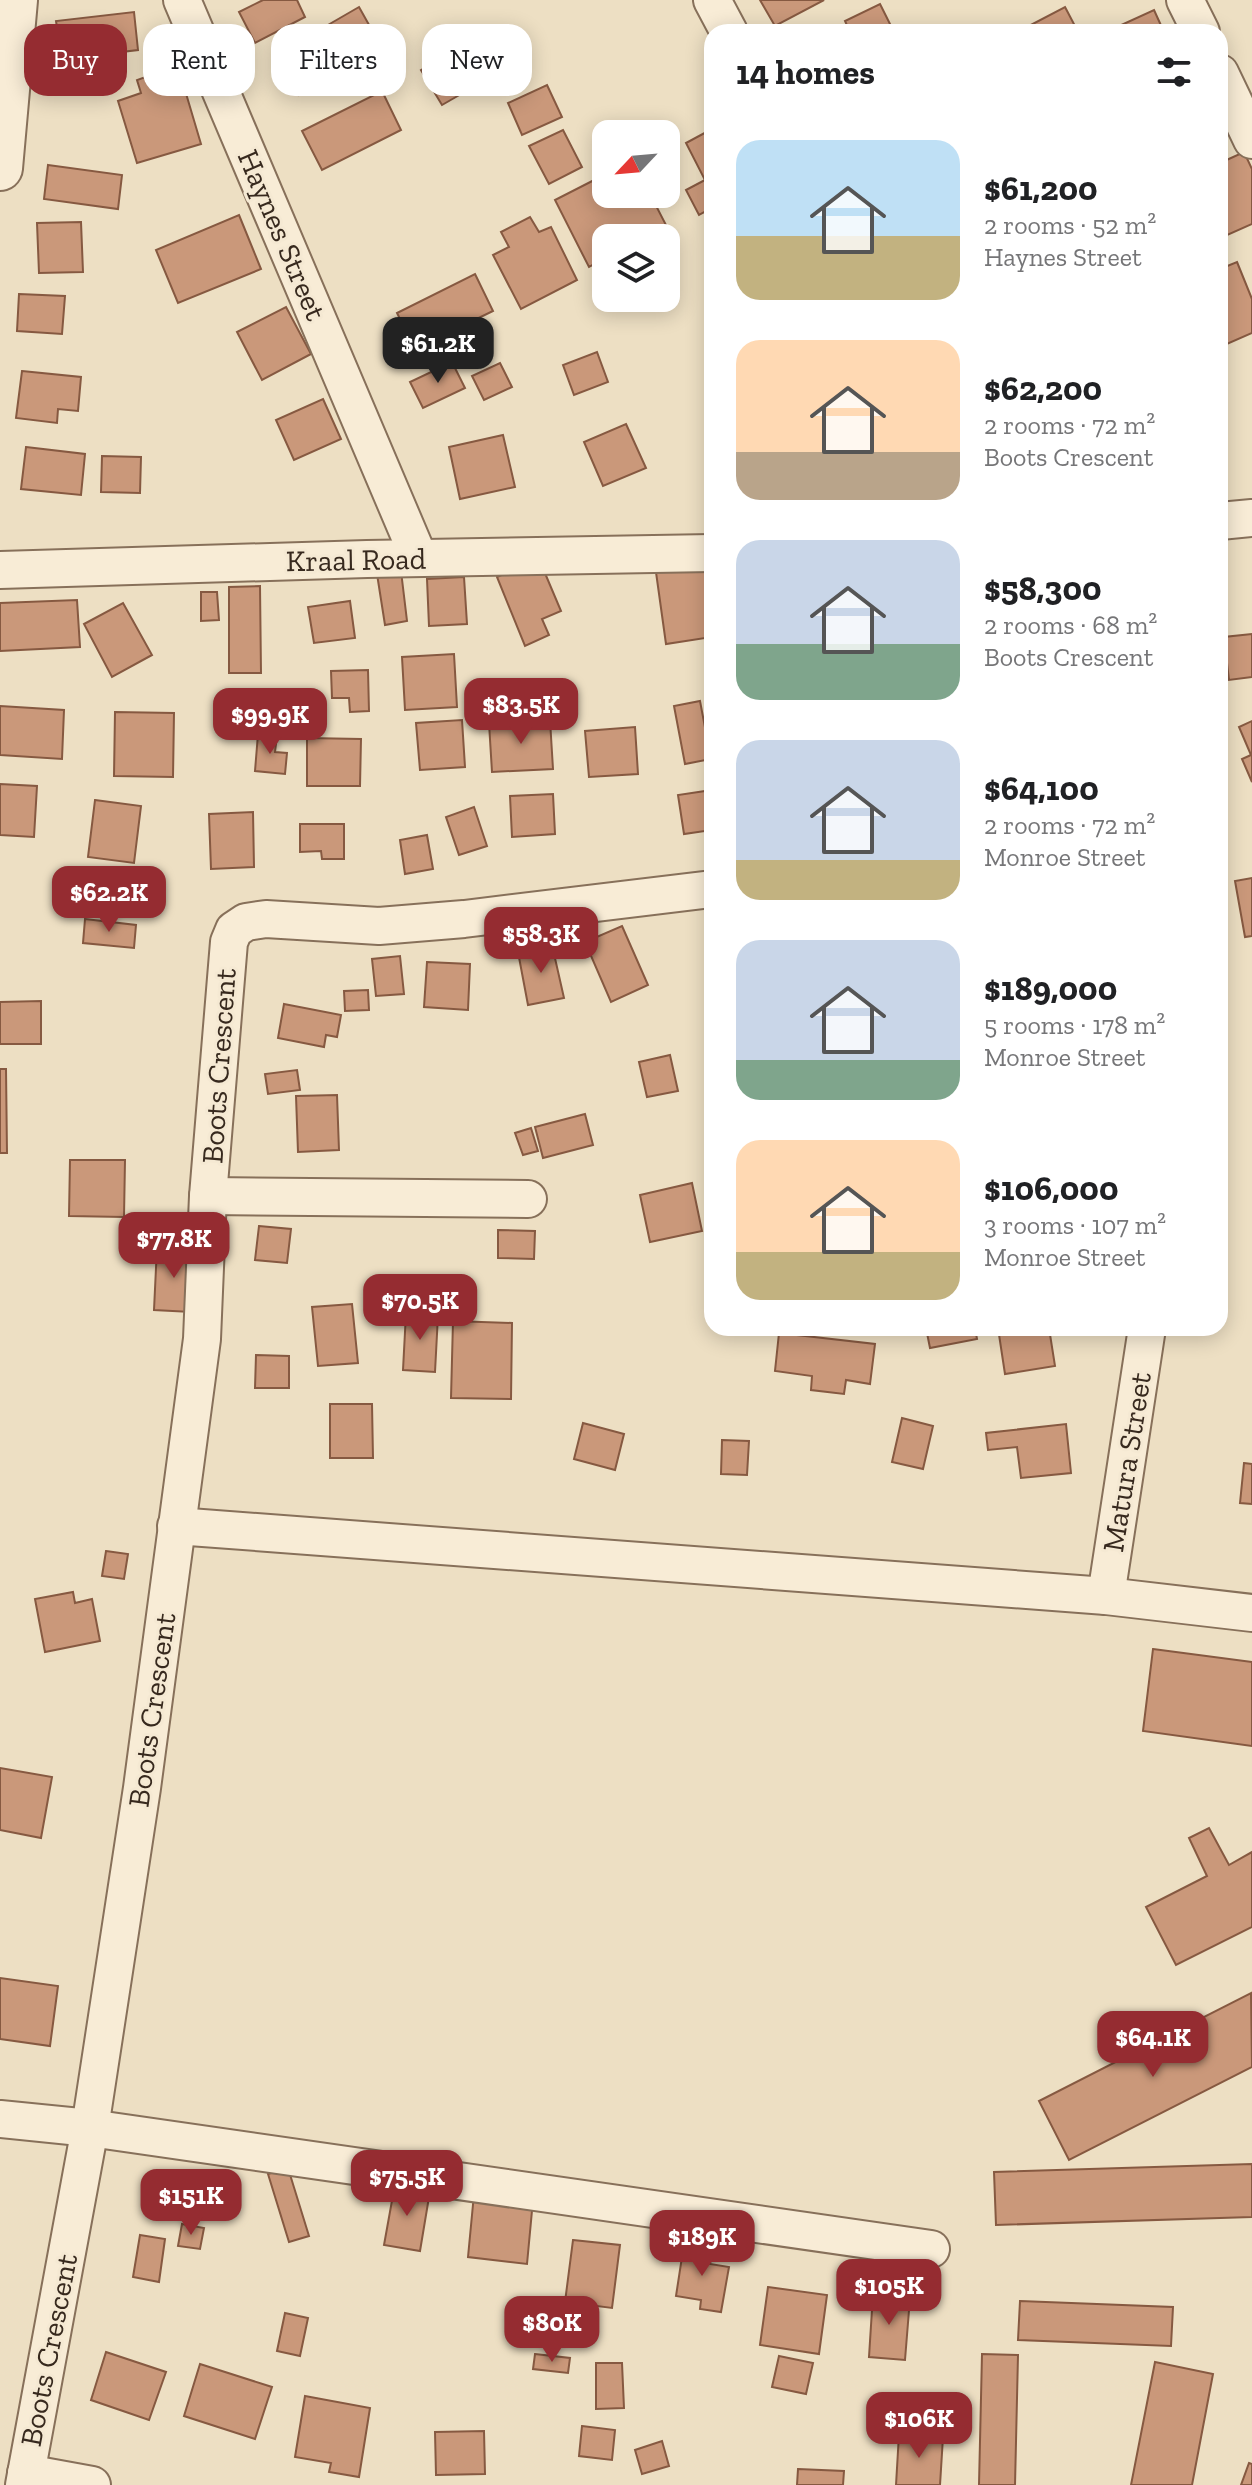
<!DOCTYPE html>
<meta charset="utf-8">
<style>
:root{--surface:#fff;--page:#f6f6f6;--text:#202124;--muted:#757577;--accent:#952c31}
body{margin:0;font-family:"Zilla Slab",serif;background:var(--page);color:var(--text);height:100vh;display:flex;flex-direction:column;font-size:30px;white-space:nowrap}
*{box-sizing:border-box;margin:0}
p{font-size:26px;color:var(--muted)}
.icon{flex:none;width:44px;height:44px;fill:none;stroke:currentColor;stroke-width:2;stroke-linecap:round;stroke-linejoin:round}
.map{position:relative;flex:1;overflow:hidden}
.panel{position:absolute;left:704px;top:24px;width:524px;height:1312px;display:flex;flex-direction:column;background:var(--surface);border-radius:24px;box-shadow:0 4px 20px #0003}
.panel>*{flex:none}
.banner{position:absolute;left:24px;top:24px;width:560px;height:72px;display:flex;gap:16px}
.needle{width:52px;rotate:244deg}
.fabs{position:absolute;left:592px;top:120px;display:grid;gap:16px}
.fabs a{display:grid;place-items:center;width:88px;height:88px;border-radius:16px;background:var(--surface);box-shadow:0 4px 20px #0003;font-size:40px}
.price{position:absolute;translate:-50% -68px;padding:0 18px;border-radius:16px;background:var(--accent);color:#fff;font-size:26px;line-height:52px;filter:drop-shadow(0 2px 4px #0008)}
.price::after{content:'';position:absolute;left:50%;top:48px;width:24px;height:18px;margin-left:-12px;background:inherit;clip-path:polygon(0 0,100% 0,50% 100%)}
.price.current{background:#222;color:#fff}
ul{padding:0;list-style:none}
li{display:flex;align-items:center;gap:24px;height:200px;padding:0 32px}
li span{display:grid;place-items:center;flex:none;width:224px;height:160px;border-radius:24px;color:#555}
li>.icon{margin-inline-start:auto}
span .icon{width:96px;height:96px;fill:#fffc;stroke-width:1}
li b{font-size:34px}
h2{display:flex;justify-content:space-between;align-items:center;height:96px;padding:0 32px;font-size:34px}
.chip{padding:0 28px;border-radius:24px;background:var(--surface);box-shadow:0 4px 20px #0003;font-size:28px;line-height:72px}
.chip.current{background:var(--accent);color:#fff}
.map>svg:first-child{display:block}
.building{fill:#ca987a;stroke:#865941;stroke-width:2}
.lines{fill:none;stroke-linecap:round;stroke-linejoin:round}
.minor-casing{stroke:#87705a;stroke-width:40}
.tertiary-casing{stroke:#87705a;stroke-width:48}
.minor{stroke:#f8ecd6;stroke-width:36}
.tertiary{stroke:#f8ecd6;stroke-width:44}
.labels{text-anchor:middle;stroke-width:6;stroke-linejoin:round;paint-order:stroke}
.street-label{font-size:30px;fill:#37291e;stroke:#f5e9d3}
</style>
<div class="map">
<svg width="1252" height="2485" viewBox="0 0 1252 2485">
<rect width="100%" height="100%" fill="#eddfc3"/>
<g class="building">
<path d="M263,0H297L305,17L255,43L239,12Z"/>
<path d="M760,0H824L775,26Z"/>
<path d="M880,4L894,32H850L845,21Z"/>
<path d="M359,7L382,48L299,95L276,55Z"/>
<path d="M1065,7L1075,26L1063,32H1027L1025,28Z"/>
<path d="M1154,10L1164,32H1106Z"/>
<path d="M134,12L138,50L62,59L56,21Z"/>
<path d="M461,47L482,82L442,105L421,70Z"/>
<path d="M151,75L155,89L182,80L201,144L137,163L118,101L141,93L137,80Z"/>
<path d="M547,85L562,117L522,135L508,103Z"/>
<path d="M382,91L401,130L322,170L302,131Z"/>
<path d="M712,129V208L699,215L686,190L705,180L686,143Z"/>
<path d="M563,130L582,167L549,184L529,146Z"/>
<path d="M1244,152L1252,169V224L1225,236L1220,225V163Z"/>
<path d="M48,165L122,175L118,209L44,199Z"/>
<path d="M606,174V194H650L667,227L645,238H606V258L589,267L555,200Z"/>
<path d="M239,215L261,269L178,303L156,250Z"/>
<path d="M530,217L539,232L551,227L577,280L521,309L493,255L509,247L501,232Z"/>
<path d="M81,222L83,272L39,273L37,223Z"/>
<path d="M1237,262L1252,299V333L1220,347V269Z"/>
<path d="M475,274L493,311L415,349L397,313Z"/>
<path d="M19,294L65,296L62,334L17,331Z"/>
<path d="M286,307L311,354L262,380L237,332Z"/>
<path d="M597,352L608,382L574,395L563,365Z"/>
<path d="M452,362L465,388L423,408L410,382Z"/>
<path d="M500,363L512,387L484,400L472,376Z"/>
<path d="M22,371L81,377L78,411L58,409L57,423L16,418Z"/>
<path d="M323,399L341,439L294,460L276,420Z"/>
<path d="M626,424L646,468L603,486L584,442Z"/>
<path d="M503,435L515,487L460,499L449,447Z"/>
<path d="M26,447L85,454L81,495L21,489Z"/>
<path d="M102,456L141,457L140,493L101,492Z"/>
<path d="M712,557V637L666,644L655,565Z"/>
<path d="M539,559L561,611L542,619L549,635L525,646L497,577Z"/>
<path d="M401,571L407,621L385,625L377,574Z"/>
<path d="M464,577L467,624L429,626L427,579Z"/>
<path d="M260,586L261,673H229V587Z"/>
<path d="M201,592H217L219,620L201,621Z"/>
<path d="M77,600L80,647L0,651V603Z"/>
<path d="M350,601L355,638L314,643L308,607Z"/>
<path d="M123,603L152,655L112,677L84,624Z"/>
<path d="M1252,634V677L1229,680L1224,637Z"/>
<path d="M454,654L457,707L405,710L402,657Z"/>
<path d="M368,670L369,711L350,712L349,698H332L331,671Z"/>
<path d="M700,701L711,759L685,764L674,706Z"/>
<path d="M0,706L64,710L62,759L0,755Z"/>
<path d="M115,712L174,713L173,777L114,776Z"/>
<path d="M462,720L465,767L420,770L416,723Z"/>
<path d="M550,720L553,769L492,772L489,723Z"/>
<path d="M1252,721V782L1242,759L1251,755L1239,727Z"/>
<path d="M635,727L638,774L589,777L585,731Z"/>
<path d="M258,734L277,736L275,752L287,753L285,774L255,771Z"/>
<path d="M307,738L361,739L360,786H307Z"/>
<path d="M0,784L37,786L34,837L0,835Z"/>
<path d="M712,790V830L684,834L678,795Z"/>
<path d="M553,794L555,834L512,837L510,796Z"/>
<path d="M95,800L141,806L134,863L88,857Z"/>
<path d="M474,807L487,846L459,855L446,817Z"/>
<path d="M253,812L254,867L211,869L209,814Z"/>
<path d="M300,824H344V859H322L321,851L300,852Z"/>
<path d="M427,835L433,869L405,874L400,840Z"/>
<path d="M1252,878V936L1245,937L1235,881Z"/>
<path d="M85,919L136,925L134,948L83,943Z"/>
<path d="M622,926L648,985L611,1002L585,942Z"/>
<path d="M710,938H712V991H708Z"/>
<path d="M552,945L564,998L528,1005L518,952Z"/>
<path d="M400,956L404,994L376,996L372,959Z"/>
<path d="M427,962L470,964L468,1010L424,1007Z"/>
<path d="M368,990L369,1010L345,1011L344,991Z"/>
<path d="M41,1001V1044H0V1002Z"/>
<path d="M284,1004L341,1015L337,1037L326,1035L324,1047L278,1038Z"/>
<path d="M670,1055L678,1091L647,1097L639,1062Z"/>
<path d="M0,1069H6L7,1153H0Z"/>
<path d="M297,1070L300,1090L268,1094L265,1074Z"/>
<path d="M337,1095L339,1150L298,1152L296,1096Z"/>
<path d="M585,1114L593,1145L543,1158L535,1127Z"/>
<path d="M531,1128L538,1151L523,1155L515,1133Z"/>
<path d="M70,1160H125L124,1217L69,1216Z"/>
<path d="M692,1183L702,1231L650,1242L640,1195Z"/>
<path d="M259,1226L291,1229L287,1263L255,1260Z"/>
<path d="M498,1230L535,1231L534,1259L498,1258Z"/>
<path d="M157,1247L194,1249L191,1312L154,1310Z"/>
<path d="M352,1304L358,1363L318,1366L312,1307Z"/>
<path d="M406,1313L438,1315L435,1372L403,1370Z"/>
<path d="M453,1321L512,1323L511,1399L451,1398Z"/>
<path d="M926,1328H975L977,1339L930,1348Z"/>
<path d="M998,1328H1049L1055,1366L1005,1374Z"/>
<path d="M779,1333L875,1344L870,1384L846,1380L844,1394L811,1390L812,1376L775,1371Z"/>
<path d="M256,1355L289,1356V1388H255Z"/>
<path d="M330,1404H372L373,1458H330Z"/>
<path d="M902,1418L933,1426L923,1469L892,1462Z"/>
<path d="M583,1423L624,1434L615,1470L574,1459Z"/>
<path d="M1066,1424L1071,1473L1021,1478L1017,1447L988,1450L986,1433Z"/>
<path d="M722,1440L749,1441L747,1475L721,1474Z"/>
<path d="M1244,1463L1252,1464V1504L1240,1503Z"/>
<path d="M106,1551L128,1554L124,1579L102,1576Z"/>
<path d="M73,1592L75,1603L92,1599L100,1641L45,1652L35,1599Z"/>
<path d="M1153,1649L1252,1662V1746L1143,1731Z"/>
<path d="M0,1768L52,1777L41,1838L0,1830Z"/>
<path d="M1209,1828L1229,1865L1252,1852V1927L1176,1965L1146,1907L1207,1876L1189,1838Z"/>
<path d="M0,1978L58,1986L50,2046L0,2039Z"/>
<path d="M1251,1993L1252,2067L1069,2160L1039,2101Z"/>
<path d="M1252,2164V2217L996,2225L994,2172Z"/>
<path d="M288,2168L309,2236L289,2242L268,2174Z"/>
<path d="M395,2184L430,2191L420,2251L384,2245Z"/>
<path d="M474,2194L533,2200L527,2264L468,2257Z"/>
<path d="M182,2224L204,2228L200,2249L178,2246Z"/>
<path d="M140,2235L165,2239L159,2282L133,2277Z"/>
<path d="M573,2240L620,2245L612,2308L565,2302Z"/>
<path d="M684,2244L713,2249L710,2264L729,2267L721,2312L700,2309L701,2300L676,2296Z"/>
<path d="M768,2287L827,2295L819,2354L760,2345Z"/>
<path d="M873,2294L910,2298L905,2360L869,2357Z"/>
<path d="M1020,2301L1173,2307L1171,2346L1018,2340Z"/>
<path d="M285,2313L308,2318L300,2356L277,2351Z"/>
<path d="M106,2352L166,2372L149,2420L91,2400Z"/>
<path d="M535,2354L570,2358L568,2373L533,2369Z"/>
<path d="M982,2354L1018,2355L1015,2485H979Z"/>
<path d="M779,2356L813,2363L806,2394L772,2387Z"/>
<path d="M1155,2362L1213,2374L1192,2485H1131Z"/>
<path d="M596,2363H622L624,2408L596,2409Z"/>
<path d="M200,2364L272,2387L255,2439L184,2416Z"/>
<path d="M305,2396L370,2408L359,2477L329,2472L331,2463L295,2457Z"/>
<path d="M582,2426L615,2430L612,2460L579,2456Z"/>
<path d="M484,2431L485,2474L436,2475L435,2432Z"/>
<path d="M899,2434L943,2437L940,2485H896Z"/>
<path d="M662,2441L669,2466L642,2474L635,2450Z"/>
<path d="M1249,2463L1252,2464V2485H1241Z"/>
<path d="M798,2469L844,2471L843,2485H797Z"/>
</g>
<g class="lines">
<g class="minor-casing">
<g id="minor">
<path d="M182,0L419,558"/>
<path d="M712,0L729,32"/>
<path d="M1185,0L1201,32"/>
<path d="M1220,73L1252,140"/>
<path d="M1220,521L1252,518"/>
<path d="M0,570L367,559L712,553"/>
<path d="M208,1196L528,1199"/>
<path d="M176,1526L1106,1596L1252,1613"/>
<path d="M1106,1596L1147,1328"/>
<path d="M0,2119L90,2128L931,2249"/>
<path d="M26,2473L92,2485"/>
<path d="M24,2485L90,2128L142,1788L202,1339L208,1196L229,942L234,930L246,922L266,919L379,926L464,919L712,889"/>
</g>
</g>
<g class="tertiary-casing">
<path id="tertiary" d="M0,168L15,0"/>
</g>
<use href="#minor" class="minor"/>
<use href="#tertiary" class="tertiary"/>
</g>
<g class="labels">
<g class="street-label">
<text transform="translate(282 235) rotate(67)" y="10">Haynes Street</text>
<text transform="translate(356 560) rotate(-1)" y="10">Kraal Road</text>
<text transform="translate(219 1066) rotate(-86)" y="10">Boots Crescent</text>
<text transform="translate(1127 1462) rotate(-81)" y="10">Matura Street</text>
<text transform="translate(152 1710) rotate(-82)" y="10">Boots Crescent</text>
<text transform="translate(49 2350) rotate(-79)" y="10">Boots Crescent</text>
</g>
</g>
</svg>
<div class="fabs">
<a><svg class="needle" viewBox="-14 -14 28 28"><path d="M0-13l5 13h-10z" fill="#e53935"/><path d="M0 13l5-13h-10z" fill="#757577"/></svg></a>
<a><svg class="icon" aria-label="layers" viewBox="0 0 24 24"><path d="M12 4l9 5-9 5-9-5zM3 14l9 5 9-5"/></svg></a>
</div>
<b class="price current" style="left:438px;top:385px">$61.2K</b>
<b class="price" style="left:521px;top:746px">$83.5K</b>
<b class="price" style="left:270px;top:756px">$99.9K</b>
<b class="price" style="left:109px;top:934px">$62.2K</b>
<b class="price" style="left:541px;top:975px">$58.3K</b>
<b class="price" style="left:174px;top:1280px">$77.8K</b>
<b class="price" style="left:420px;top:1342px">$70.5K</b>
<b class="price" style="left:1153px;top:2079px">$64.1K</b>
<b class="price" style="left:407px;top:2218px">$75.5K</b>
<b class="price" style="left:191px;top:2237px">$151K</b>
<b class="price" style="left:702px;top:2278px">$189K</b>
<b class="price" style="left:889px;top:2327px">$105K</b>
<b class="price" style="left:552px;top:2364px">$80K</b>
<b class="price" style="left:919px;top:2460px">$106K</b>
<div class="banner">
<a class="chip current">Buy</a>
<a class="chip">Rent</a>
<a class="chip">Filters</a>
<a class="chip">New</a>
</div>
<section class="panel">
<h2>14 homes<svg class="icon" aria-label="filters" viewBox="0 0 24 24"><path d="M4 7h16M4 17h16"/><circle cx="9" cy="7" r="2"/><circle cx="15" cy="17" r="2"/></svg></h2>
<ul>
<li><span style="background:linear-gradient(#bfe0f5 60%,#c2b280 0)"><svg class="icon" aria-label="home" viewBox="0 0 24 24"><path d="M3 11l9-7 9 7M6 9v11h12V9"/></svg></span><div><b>$61,200</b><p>2 rooms · 52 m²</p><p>Haynes Street</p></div></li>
<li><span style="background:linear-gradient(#ffd9b3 70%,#b9a48a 0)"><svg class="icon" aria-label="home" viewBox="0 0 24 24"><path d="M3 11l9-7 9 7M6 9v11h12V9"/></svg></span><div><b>$62,200</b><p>2 rooms · 72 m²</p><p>Boots Crescent</p></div></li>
<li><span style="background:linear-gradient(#c9d6e8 65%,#7fa58c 0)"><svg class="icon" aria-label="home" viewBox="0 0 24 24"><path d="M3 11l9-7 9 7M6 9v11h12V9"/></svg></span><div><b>$58,300</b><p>2 rooms · 68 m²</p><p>Boots Crescent</p></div></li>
<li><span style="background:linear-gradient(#c9d6e8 75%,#c2b280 0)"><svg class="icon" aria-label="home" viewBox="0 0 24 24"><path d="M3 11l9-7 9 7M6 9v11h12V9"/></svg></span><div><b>$64,100</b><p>2 rooms · 72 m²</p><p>Monroe Street</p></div></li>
<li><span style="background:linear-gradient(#c9d6e8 75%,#7fa58c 0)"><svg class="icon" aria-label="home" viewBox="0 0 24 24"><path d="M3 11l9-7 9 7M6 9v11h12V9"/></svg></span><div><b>$189,000</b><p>5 rooms · 178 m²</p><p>Monroe Street</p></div></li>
<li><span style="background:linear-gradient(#ffd9b3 70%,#c2b280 0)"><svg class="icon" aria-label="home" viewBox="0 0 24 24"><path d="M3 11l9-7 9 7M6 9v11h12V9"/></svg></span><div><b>$106,000</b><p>3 rooms · 107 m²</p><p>Monroe Street</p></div></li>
</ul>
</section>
</div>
